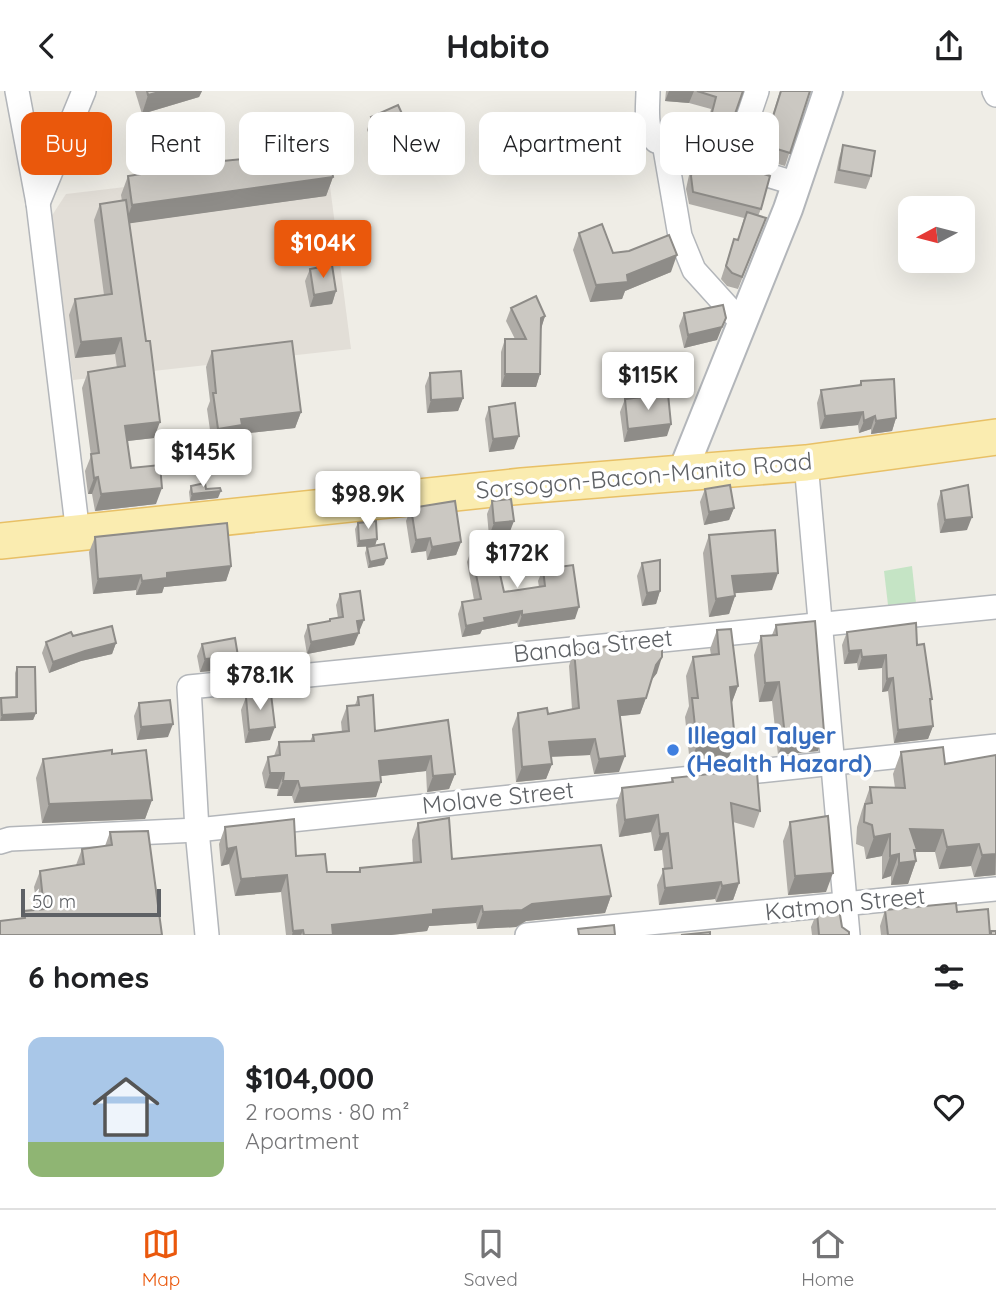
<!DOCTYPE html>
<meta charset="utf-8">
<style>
:root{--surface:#fff;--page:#f2f2f2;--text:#202124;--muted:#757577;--line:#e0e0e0;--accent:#ea580c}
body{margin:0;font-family:Quicksand,sans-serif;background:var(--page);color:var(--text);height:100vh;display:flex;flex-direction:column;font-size:26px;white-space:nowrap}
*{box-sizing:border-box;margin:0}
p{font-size:23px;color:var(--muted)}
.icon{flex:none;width:38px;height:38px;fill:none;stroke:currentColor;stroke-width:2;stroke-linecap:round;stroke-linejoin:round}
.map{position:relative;height:844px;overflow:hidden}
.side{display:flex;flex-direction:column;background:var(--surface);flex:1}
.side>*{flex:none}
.hud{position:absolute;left:21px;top:21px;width:956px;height:63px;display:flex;gap:14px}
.needle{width:46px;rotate:263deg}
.fabs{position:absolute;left:898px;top:105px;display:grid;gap:14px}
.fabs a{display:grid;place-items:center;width:77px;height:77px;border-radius:14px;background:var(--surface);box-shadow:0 7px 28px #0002;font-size:35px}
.scale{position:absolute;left:21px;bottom:18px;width:140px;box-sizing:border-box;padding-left:7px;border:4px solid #5e6165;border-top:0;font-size:19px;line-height:24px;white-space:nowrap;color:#5e6165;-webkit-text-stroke:5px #fff;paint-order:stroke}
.price{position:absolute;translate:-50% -60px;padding:0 16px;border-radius:7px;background:#fff;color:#222;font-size:23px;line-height:46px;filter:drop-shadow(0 2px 4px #0008)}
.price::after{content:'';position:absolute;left:50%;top:42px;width:21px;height:16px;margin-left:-10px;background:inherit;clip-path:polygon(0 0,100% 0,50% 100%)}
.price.on{background:var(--accent);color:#fff}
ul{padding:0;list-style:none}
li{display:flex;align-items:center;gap:21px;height:175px;padding:0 28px}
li+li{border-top:2px solid var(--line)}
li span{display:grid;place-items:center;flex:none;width:196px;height:140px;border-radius:14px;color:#555}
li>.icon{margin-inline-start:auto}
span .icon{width:84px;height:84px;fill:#fffc;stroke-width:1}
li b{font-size:30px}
h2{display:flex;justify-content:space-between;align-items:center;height:84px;padding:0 28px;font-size:30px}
.chip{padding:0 24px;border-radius:14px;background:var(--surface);box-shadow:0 7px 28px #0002;font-size:24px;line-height:63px}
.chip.on{background:var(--accent);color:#fff}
header{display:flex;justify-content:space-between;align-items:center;height:91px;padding:0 28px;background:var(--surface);font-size:32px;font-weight:800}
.tab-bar{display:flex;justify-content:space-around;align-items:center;height:98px;border-top:2px solid var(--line);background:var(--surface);font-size:19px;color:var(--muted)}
.tab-bar a{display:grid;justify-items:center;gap:4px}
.tab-bar .on{color:var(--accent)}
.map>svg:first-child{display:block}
.education{fill:#e2ded7}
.green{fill:#c5e4c5}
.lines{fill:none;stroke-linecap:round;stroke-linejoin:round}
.minor-casing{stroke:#b3b6ba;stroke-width:26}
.tertiary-casing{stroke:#b3b6ba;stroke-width:32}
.primary-casing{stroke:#e8c066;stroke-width:38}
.minor{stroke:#fff;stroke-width:23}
.tertiary{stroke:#fff;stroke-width:28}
.primary{stroke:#faecb0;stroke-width:35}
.wall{fill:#afaca7}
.shaded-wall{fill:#8e8c88}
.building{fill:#cbc8c2;stroke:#8e8c88;stroke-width:2}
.shop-dot{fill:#3f7fe0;stroke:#fff;stroke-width:2.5}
.labels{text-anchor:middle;stroke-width:7;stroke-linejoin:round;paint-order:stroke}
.street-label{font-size:24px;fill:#5e6165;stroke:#fff}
.shop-label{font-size:24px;font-weight:bold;fill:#366cbe;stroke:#fff;text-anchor:start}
</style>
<header><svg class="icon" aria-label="back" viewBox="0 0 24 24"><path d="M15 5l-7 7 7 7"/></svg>Habito<svg class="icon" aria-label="share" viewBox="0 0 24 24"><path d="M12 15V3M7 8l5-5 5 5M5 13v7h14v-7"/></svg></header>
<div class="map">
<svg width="996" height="844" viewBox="0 0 996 844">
<rect width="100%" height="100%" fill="#efede6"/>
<path class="education" d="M327,72L351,258L73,289L51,126L66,103Z"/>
<path class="green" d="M912,475L916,512L888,514L884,480Z"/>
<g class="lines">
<g class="minor-casing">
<g id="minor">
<path d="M17,0L38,112L78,443"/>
<path d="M648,0C648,15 644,40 656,50L797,93"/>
<path d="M994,0L996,4"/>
<path d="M664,52L680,145L694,179L742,232"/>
<path d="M732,74L757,0"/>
<path d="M38,112L84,0"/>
<path d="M806,372L848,844"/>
<path d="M0,751L10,748L197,739L996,655"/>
<path d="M207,844L197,739L189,596L996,516"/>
<path d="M527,844L996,798"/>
</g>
</g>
<g class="tertiary-casing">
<path id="tertiary" d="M682,382L788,118L828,0"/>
</g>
<g class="primary-casing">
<path id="primary" d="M0,450L522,395L806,372L996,346"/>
</g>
<use href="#minor" class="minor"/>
<use href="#tertiary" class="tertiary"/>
<use href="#primary" class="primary"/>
</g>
<g class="wall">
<path d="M135,0H202L199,6L142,23Z"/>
<path d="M666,0H743L723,56L703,50L711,18L689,12L665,10Z"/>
<path d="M780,0H810L785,75L759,67Z"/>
<path d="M371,26L409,62L383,74L367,39Z"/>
<path d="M843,54L871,85L866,98L834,92L839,67Z"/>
<path d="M696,62L761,118L758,125L766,127L738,198L727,195L721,188L734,148L738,149L744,127L689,113L686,98L691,75Z"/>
<path d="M253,69L333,86L326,105L129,132L154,347L127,350L131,377L156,413L95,420L92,403H88L85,380L91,365L82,297L88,281L117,277L115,263L75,267L69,224L75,208L104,204L94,129L100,113L122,110L121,104L128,85L201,75L202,72Z"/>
<path d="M579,142L613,162L671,181L625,200L622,208L590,211L573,159Z"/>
<path d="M310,178L336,200L332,213L310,216L305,190Z"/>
<path d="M511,217L545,225L541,237L540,283L536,296H501V261L505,248H515L506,230Z"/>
<path d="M684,222L717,249L684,257L679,235Z"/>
<path d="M212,260L301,321L295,337L239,343L236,350L212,353L207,318L210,310L206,276Z"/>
<path d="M430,282L463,307L458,320L427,322L425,295Z"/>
<path d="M861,290L896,327L892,340L871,343V338L859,342L858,334L820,338L817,312L821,299L859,294Z"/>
<path d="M625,308L667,345L624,351L620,321Z"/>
<path d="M489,316L514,358L489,361L485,328Z"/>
<path d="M191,395L206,398L218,407L190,410L189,401Z"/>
<path d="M705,398L734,417L729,429L704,434L700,411Z"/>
<path d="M941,400L967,439L940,442L937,413Z"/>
<path d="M492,410L509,443L489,445L487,423Z"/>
<path d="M411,417L461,451L456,464L427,469L426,460L411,462L406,430Z"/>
<path d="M358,432L377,448L375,454L384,474L368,477L365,462L367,456L372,455L357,456L355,438Z"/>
<path d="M709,444L772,499L735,502V505L729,523L709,526L703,462Z"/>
<path d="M95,446L231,475L226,490L164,496L162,502L136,504V499L93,503L89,461Z"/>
<path d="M471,459L509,468L504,480L500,481L504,501L539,496L538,490L543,478L575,528L518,536L517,532L482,539L480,543L462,546L458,523L462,511L474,509L467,471Z"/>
<path d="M642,472L660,500L656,513L642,515L637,485Z"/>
<path d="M340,503L359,541H358L354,554L307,563L304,545L308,534L329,530L330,528L338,527L336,514Z"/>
<path d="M776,534L818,660L778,664L772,610L759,611L754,564L761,545L772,544Z"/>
<path d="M717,539L738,595L731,613L728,669L690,673L685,626L689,615L686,585L693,566L711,564L710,558Z"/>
<path d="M847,541L917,554L932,608L930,613L933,635L928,648L894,652L888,600L882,601V577L858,579L857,572L844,573L842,554Z"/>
<path d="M73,545L116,552L112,563L81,570L49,582L42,562L46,551Z"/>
<path d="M202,553L238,565L233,578L200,581L197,565Z"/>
<path d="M574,559L657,582L652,588L640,623L620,625L619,681L594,683L590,664L551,666L552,673L546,688L516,691L512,638L518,622L548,623L572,618L569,575Z"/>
<path d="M17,576L36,622L33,629L0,630V611L1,607L15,606V582Z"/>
<path d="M246,606L270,649L245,652L241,619Z"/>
<path d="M358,606L375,640L448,629L455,683L449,698L427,701L426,680L381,685L376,706L294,712L292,705H277L278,698L265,697L262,682L268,666L274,665L279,651L310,650L313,644L342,641L341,631L347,615L355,614Z"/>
<path d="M139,612L168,646L137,649L134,625Z"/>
<path d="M901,661L945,673L996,664V784L974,786L971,775L939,778L935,761H916L915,764L916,770L908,793L891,794V785L882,788V765L866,768L864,756L856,753L857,736L862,719L870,696L895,697L893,683Z"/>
<path d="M112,663L152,709L145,728L42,732L36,687L43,668Z"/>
<path d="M746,683L760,720L754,737L733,731L739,792L733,809L716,811L715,808L659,814L657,794L664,778L662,759L654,760L651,741L619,746L616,714L622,697L671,691L672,687Z"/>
<path d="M790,731L826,801L788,804L783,750Z"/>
<path d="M418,732L452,768L611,805L605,822L526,830L516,836L477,838L476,832L429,835L427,840L391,844H286L281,801L235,805L229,773L221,775L219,753L225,736L296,765L327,781H358L360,777L413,772L412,749Z"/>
<path d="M110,741L162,844L21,827L24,820L37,819L34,796L40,780L76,774L82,758L105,755Z"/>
<path d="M885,819L957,821L990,843L991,840L996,844H881L880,835Z"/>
<path d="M817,821L842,836L849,844H812L811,836Z"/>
</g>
<g class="shaded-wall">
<path d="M163,0H202L199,6L142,23L148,4Z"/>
<path d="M669,0H694L689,12L665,10Z"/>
<path d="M414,49L409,62L383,74L388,62Z"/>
<path d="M333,86L326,105L125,133L132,114Z"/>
<path d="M677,164L671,181L625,200L622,208L590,211L596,194L627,184Z"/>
<path d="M336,200L332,213L310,216L314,204Z"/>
<path d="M545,225L541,238V227Z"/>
<path d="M726,227L717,249L684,257L688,244Z"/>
<path d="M121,247L115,263L75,267L81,251Z"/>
<path d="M505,283H540L536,296H501Z"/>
<path d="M463,307L458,320L427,322L431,309Z"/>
<path d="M301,321L295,337L239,343L236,350L212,353L218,338L241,328Z"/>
<path d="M863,321L858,334L820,338L825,325Z"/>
<path d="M875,325L871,338L859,342L864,330Z"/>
<path d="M896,327L892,340L871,343L876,330Z"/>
<path d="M160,331L154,347L119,351L125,335Z"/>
<path d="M671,333L667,345L624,351L628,338Z"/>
<path d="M519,345L514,358L489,361L493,348Z"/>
<path d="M98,386L92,403H88L94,387Z"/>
<path d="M162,397L156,413L95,420L101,403Z"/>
<path d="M221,400L218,407L190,410L192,403Z"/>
<path d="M734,417L729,429L704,434L709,421Z"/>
<path d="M972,426L967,439L940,442L945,429Z"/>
<path d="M514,430L509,443L489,445L494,432Z"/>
<path d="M430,447L426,460L411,462L416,449Z"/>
<path d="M377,448L375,455L357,456L359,450Z"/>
<path d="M461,451L456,464L427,469L432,456Z"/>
<path d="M387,467L384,474L368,477L370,471Z"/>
<path d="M509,468L504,480L493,482L497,470Z"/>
<path d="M231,475L226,490L164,496L162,502L136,504L142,490L167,482Z"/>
<path d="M778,482L772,499L726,503L732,485Z"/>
<path d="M141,484L136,499L93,503L98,488Z"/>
<path d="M660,500L656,513L642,515L647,502Z"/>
<path d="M735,505L729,523L709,526L716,508Z"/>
<path d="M579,516L575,528L518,536L522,524Z"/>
<path d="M522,520L517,532L482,539L480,543L462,546L466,535L484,527Z"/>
<path d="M364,529L359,541H353L357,530Z"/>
<path d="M359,542L354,554L307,563L311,551Z"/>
<path d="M116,552L112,563L81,570L49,582L53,571L85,560Z"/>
<path d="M861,559L857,572L844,573L849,560Z"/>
<path d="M886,564L882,577L858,579L862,566Z"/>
<path d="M238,565L233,578L200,581L205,568Z"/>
<path d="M662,566L657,582L651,590L656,574Z"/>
<path d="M893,587L888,600L882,601L887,588Z"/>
<path d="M779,591L772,610L759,611L765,592Z"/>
<path d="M738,595L731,614L730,596Z"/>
<path d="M646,607L640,623L612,626L618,610Z"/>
<path d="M36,622L33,629L0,630L2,624Z"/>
<path d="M173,633L168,646L137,649L141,636Z"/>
<path d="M933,635L928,648L894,652L898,639Z"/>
<path d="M275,636L270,649L245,652L249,639Z"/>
<path d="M824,641L818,660L778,664L785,645Z"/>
<path d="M595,648L590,664L543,666L549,651Z"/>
<path d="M735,650L728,669L690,673L697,654Z"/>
<path d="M431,665L426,680L373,686L379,670Z"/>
<path d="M625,665L619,681L594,683L599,668Z"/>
<path d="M552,673L546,688L516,691L522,676Z"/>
<path d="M270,682H284L278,698L265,697Z"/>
<path d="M455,683L449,698L427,701L433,685Z"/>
<path d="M283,690H298L292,705H277Z"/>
<path d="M381,691L376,706L294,712L300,697Z"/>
<path d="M152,709L145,728L42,732L49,713Z"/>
<path d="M658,724L651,741L619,746L625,729Z"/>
<path d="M910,738L943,739L935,761H916L913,771L916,770L908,793L891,794Z"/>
<path d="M668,742L662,759L654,760L660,743Z"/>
<path d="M890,743L882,765L866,768L874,746Z"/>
<path d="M979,753L971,775L939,778L947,756Z"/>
<path d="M236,756L229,773L221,775L227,758Z"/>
<path d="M899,763L891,785L882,788L890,765Z"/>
<path d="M996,763L995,784L974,786L982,764Z"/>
<path d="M833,782L826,801L788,804L795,785Z"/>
<path d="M287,784L281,801L235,805L241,788Z"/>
<path d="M721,791L715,808L659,814L665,797Z"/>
<path d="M739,792L733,809L716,811L722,795Z"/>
<path d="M611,805L605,822L526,830L516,836L477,838L483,821L532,813Z"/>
<path d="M482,815L476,832L429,835L427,840L391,844H329L332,834L433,819Z"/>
<path d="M303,839L301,844H292L293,840Z"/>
</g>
<g class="building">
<path d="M147,0H163L148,4Z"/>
<path d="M697,0H743L728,43L708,37L716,6Z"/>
<path d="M781,0H810L790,62L764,54Z"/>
<path d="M398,14L414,49L388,62L371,26Z"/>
<path d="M843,54L875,60L871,85L839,79Z"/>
<path d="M329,58L333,86L132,114L128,85L202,74V72L253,67V69Z"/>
<path d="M696,62L770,85L761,118L693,101L691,85Z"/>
<path d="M126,109L146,250H150L160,331L125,335L131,377L160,374L162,397L101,403L98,386L94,387L91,363L99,362L88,281L125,275L121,247L81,251L75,208L112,203L100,113Z"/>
<path d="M747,121L766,127L742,186L732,182L726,175L734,148L738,149Z"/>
<path d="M602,133L613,162L629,160L669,144L677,164L627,184L628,191L596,194L579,142Z"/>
<path d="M332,174L336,200L314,204L310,178Z"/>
<path d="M536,205L545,225L541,227L540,283H505V248H526L511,217Z"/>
<path d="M723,214L726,227L722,236L688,244L684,222Z"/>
<path d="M292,250L301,321L241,328L242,334L218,338L213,302H216L212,260Z"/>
<path d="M461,280L463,307L431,309L430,282Z"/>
<path d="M894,288L896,327L876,330L875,325L864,330L863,321L825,325L821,299L861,294V290Z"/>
<path d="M668,303L671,333L628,338L625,308Z"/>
<path d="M515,312L519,345L493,348L489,316Z"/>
<path d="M205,392L206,398L220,397L221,400L192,403L191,395Z"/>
<path d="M730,394L734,417L709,421L705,398Z"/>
<path d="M968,394L972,426L945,429L941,400Z"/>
<path d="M511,408L514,430L494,432L492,410Z"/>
<path d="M455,410L461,451L432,456L430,447L416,449L411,417Z"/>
<path d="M376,430L377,448L359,450L358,432Z"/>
<path d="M227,432L231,475L167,482V487L142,490L141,484L98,488L95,446Z"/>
<path d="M775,439L778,482L732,485L735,505L716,508L709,444Z"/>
<path d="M505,452L509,468L497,470L504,501L545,495L543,478L573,474L579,516L522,524V520L484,527L485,531L466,535L462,511L481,508L471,459Z"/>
<path d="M384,453L387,467L370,471L367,456Z"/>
<path d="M660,469V500L647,502L642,472Z"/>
<path d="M360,500L364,529L357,530L359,542L311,551L308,534L330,530V528L343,526L340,503Z"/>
<path d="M815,530L824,641L785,645L779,591L765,592L761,545L777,544L776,534Z"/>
<path d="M916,532L917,554L924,553L932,608H930L933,635L898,639L893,587L887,588L886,564L862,566L861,559L849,560L847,541Z"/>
<path d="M112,535L116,552L85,560L53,571L46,551L71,541L73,545Z"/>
<path d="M731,538L738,595L730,596L735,650L697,654L692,607H698L693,566L719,563L717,539Z"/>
<path d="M235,547L238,565L205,568L202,553Z"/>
<path d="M662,549V566L656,574L646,607L618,610L625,665L599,668L595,648L549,651L552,673L522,676L518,622L547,617L548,623L579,617L574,559Z"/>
<path d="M17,576H35L36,622L2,624L1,607L17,606Z"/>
<path d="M271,603L275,636L249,639L246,606Z"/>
<path d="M373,604L375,640L448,629L455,683L433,685L431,665L379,670L381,691L300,697L298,690H283L284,682H270L268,666L280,664L279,651L314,650L313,644L349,640L347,615L359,614L358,606Z"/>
<path d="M170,609L173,633L141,636L139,612Z"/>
<path d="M943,656L945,673L996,664V763L982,764L979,753L947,756L943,739L910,738L917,759H914L916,770L899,772V763L890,765V743L874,746L872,734L864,731L865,713L872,712L870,696L905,697L901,661Z"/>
<path d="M112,659V663L146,659L152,709L49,713L43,668Z"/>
<path d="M746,679V683L757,682L760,720L731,712L739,792L722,795L721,791L665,797L663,778L672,777L668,742L660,743L658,724L625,729L622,697L673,691L672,687Z"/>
<path d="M828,725L833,782L795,785L790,731Z"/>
<path d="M449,727L452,768L601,754L611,805L532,813L522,819L483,821L482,815L433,819V823L332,834L333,844H304L303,839L293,840L287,784L241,788L236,756L227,758L225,736L294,728L296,765L325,763L327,781H360V777L421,771L418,732Z"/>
<path d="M148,740L162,844H0V830L25,827L24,820L44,818L40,780L84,773L82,758L112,754L110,741Z"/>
<path d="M956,812L957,821L988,818L990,844H888L885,819Z"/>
<path d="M839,818L842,836L849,841V844H819L817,821Z"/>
<path d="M614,834L615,844H579L578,838Z"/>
<rect x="991" y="840" width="5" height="4"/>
<path d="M710,841V844H681Z"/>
</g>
<circle class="shop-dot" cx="673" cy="659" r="7"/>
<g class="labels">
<g class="street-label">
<text transform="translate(644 385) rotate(-5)" y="8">Sorsogon-Bacon-Manito Road</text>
<text transform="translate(593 555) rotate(-6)" y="8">Banaba Street</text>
<text transform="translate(498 707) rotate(-6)" y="8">Molave Street</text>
<text transform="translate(845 813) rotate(-6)" y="8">Katmon Street</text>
</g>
<g class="shop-label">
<text x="687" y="653">Illegal Talyer<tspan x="687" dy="28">(Health Hazard)</tspan></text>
</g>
</g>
</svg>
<div class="fabs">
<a><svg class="needle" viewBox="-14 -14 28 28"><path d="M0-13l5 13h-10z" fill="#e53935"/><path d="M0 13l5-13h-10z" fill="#757577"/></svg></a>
</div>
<div class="scale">50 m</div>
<b class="price on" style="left:323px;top:189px">$104K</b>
<b class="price" style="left:648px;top:321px">$115K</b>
<b class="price" style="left:203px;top:398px">$145K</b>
<b class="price" style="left:368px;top:440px">$98.9K</b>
<b class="price" style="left:517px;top:499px">$172K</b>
<b class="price" style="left:260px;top:621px">$78.1K</b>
<div class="hud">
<a class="chip on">Buy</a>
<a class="chip">Rent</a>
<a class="chip">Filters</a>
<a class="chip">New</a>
<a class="chip">Apartment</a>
<a class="chip">House</a>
</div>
</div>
<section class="side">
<h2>6 homes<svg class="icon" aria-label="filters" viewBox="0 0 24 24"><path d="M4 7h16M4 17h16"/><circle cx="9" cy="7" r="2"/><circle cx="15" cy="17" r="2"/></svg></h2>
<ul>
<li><span style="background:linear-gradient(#a9c7e8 75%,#8fb573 0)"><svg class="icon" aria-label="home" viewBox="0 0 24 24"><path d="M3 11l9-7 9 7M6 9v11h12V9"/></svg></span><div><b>$104,000</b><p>2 rooms · 80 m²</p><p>Apartment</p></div><svg class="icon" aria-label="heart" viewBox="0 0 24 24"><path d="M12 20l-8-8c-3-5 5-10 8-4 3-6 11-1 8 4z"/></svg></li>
</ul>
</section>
<nav class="tab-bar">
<a class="on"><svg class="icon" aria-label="map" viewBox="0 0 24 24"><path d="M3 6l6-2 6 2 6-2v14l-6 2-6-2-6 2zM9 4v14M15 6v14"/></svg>Map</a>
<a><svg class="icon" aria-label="saved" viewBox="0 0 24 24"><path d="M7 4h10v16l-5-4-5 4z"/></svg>Saved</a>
<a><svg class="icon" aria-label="home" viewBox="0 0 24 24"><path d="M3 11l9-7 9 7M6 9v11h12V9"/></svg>Home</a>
</nav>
